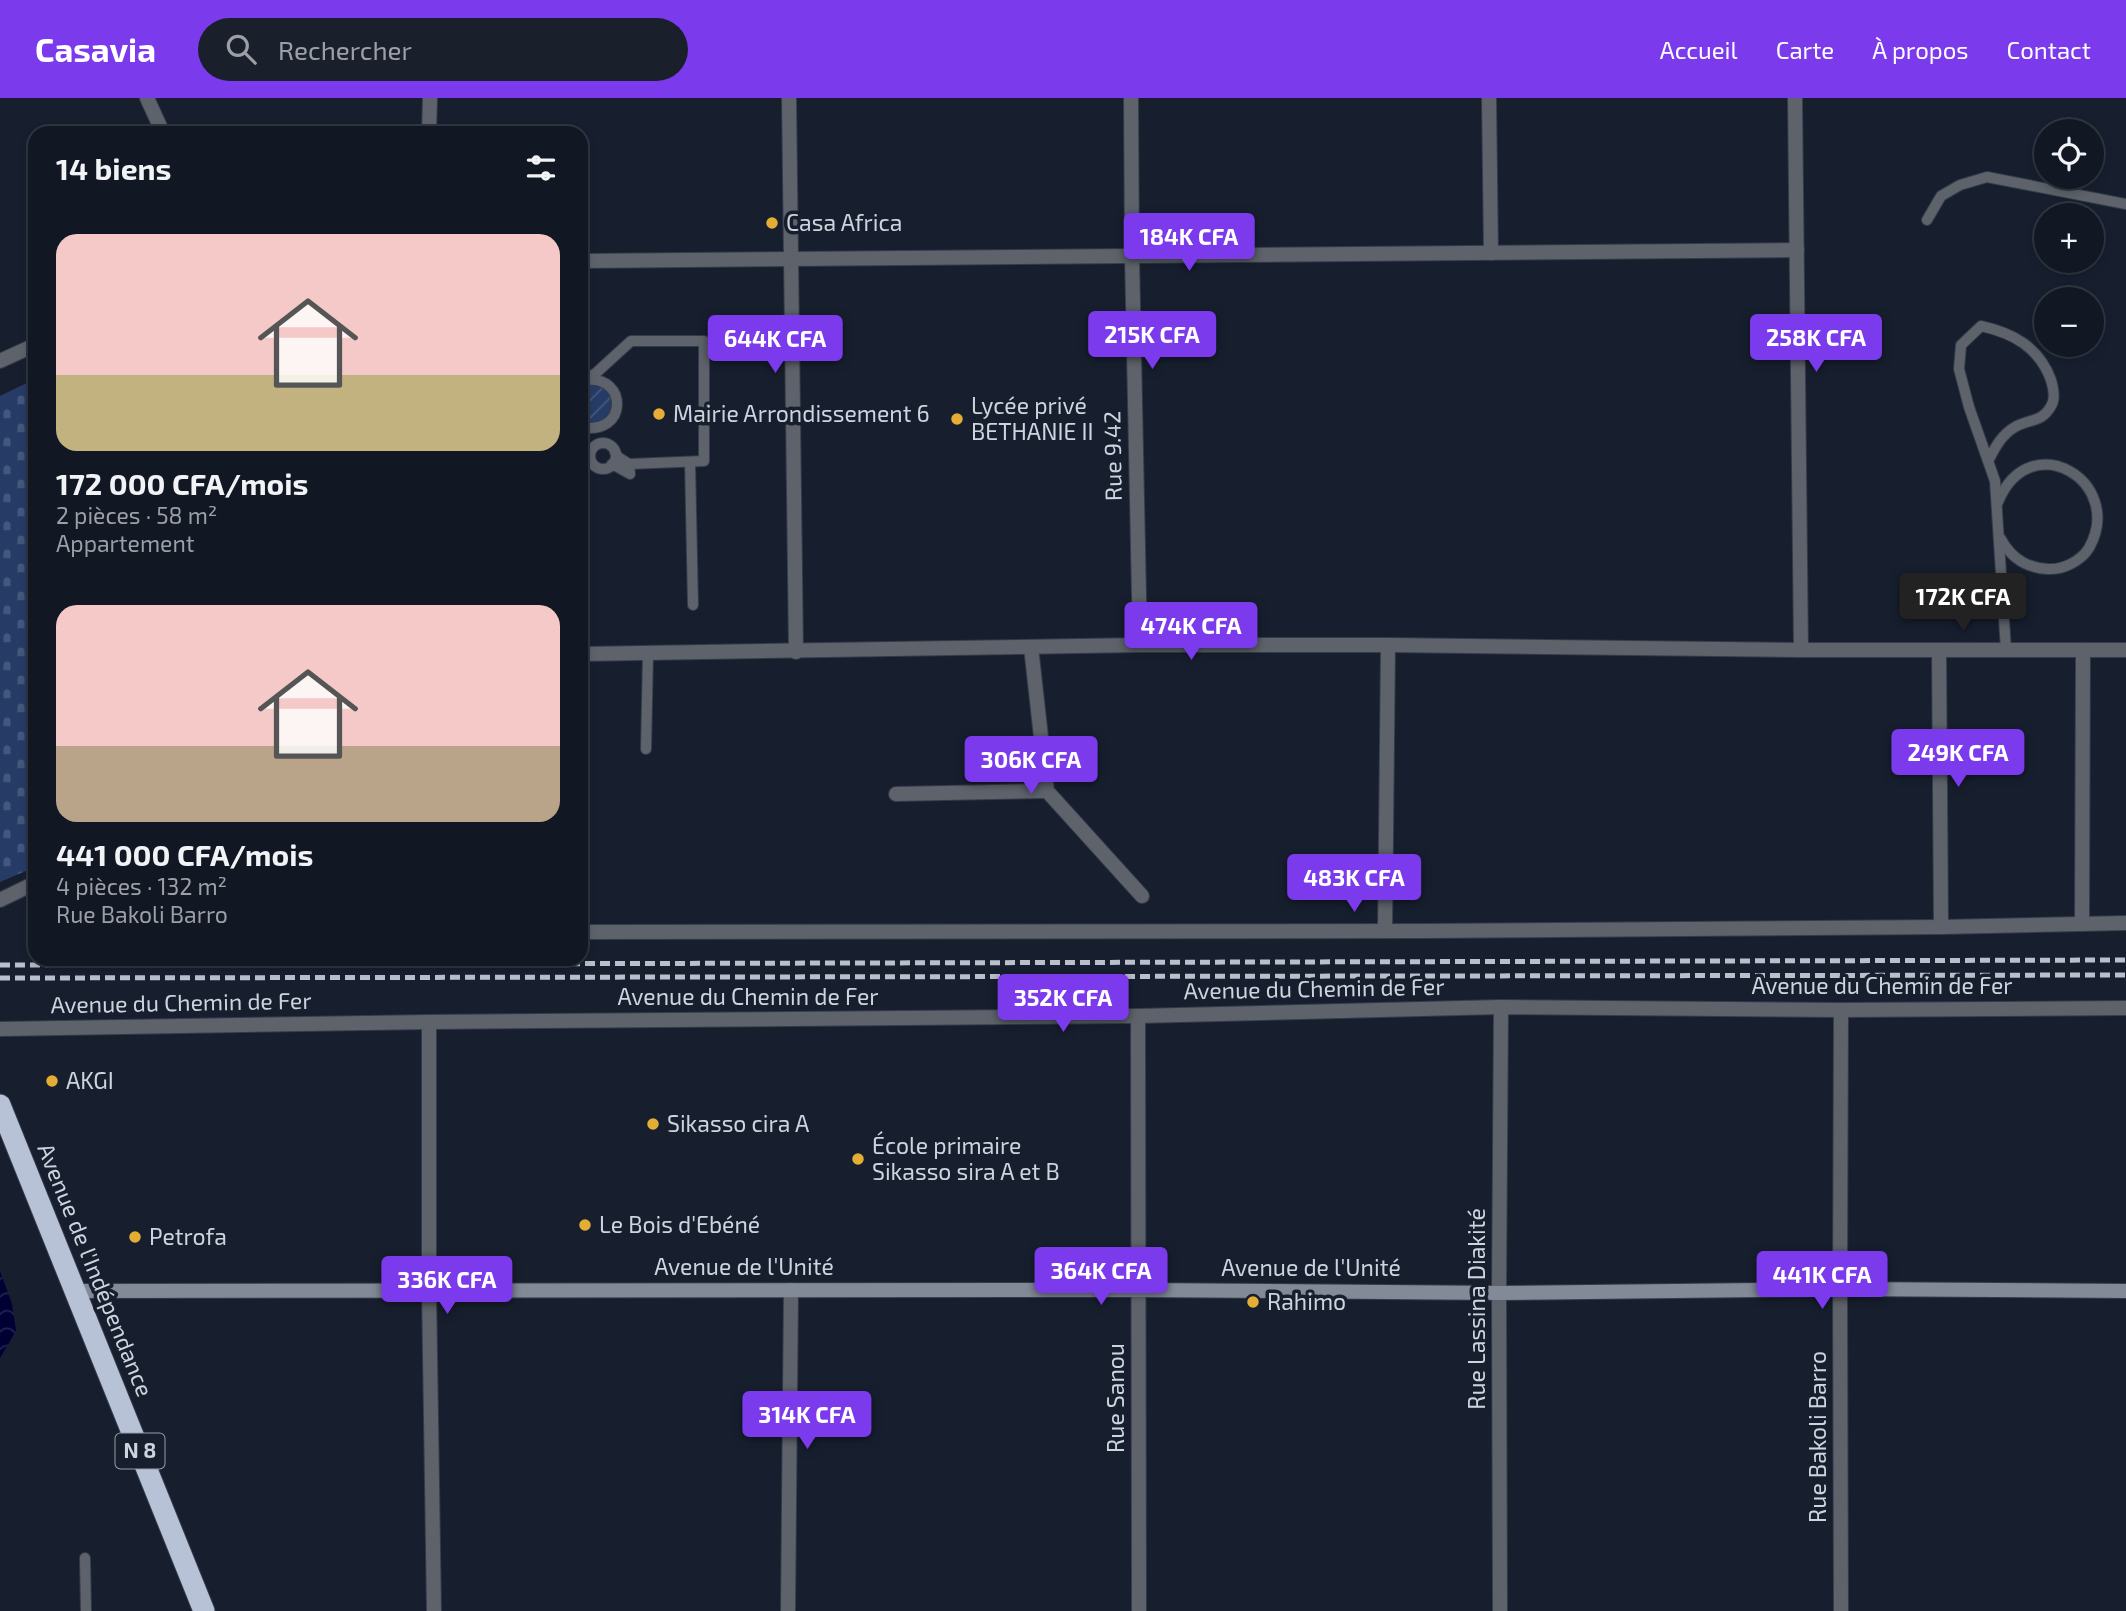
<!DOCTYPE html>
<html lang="fr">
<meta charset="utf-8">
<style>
:root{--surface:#111723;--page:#1a202b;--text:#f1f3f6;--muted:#9c9fa6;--line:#303641;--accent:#7c3aed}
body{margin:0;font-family:"Exo 2",sans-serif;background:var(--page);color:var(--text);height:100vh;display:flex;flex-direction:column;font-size:26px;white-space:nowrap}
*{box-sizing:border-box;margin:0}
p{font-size:23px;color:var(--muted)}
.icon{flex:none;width:38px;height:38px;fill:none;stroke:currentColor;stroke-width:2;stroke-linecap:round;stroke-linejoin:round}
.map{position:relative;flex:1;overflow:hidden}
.sheet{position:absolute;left:28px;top:28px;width:560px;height:840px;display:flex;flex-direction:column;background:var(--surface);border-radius:21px;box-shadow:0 4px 10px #0003,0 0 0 2px var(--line)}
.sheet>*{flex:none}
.buttons{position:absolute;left:2034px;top:21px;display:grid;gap:14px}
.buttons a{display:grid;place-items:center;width:70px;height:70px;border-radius:50%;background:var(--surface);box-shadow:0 4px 10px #0003,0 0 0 2px var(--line);font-size:35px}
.price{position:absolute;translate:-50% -60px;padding:0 16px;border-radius:7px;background:var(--accent);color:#fff;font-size:23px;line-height:46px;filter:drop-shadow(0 2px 4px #0008)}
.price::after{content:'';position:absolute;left:50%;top:42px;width:21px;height:16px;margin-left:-10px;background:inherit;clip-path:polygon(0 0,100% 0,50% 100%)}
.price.on{background:#222;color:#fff}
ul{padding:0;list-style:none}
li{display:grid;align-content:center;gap:14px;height:371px;padding:0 28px}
li span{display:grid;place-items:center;height:217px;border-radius:21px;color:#555}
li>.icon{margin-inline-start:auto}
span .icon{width:126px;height:126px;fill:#fffc;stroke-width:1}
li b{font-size:30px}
h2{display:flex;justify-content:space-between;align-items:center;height:84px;padding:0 28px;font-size:30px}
header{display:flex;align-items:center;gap:42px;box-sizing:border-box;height:98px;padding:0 35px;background:var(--accent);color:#fff}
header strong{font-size:33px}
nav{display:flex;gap:38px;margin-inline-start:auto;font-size:24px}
.search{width:490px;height:63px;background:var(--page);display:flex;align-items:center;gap:18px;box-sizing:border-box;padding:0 24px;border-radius:38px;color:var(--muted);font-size:26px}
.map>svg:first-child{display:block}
.cemetery{fill:url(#cemetery-stones)}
.garden{fill:url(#garden-furrows)}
.water{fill:url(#water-waves)}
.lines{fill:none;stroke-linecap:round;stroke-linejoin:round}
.lane-casing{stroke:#343c4b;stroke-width:12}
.street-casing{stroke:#343c4b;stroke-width:16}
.secondary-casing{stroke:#343c4b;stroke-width:16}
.highway-casing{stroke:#343c4b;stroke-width:23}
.lane{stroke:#5e636b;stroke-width:10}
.street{stroke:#5e636b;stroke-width:14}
.secondary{stroke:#828997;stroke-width:14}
.highway{stroke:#b7c2d7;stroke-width:21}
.rail{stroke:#bac0cb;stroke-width:5;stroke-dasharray:10 5;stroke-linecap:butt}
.poi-dot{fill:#e4ae35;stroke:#171f2f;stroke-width:2.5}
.labels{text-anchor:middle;stroke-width:7;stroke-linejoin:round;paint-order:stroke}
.shield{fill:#171f2f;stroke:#979eaa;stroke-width:2}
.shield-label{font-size:21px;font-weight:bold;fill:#ced4de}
.poi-label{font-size:23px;fill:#ced4de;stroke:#171f2f;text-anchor:start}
.street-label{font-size:23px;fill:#ced4de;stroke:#171f2f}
</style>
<header>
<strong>Casavia</strong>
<div class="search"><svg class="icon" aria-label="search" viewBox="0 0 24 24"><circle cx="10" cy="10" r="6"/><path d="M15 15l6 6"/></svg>Rechercher</div>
<nav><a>Accueil</a><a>Carte</a><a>À propos</a><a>Contact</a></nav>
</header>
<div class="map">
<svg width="2126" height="1513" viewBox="0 0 2126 1513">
<defs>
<pattern id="cemetery-stones" width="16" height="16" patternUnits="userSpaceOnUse" patternTransform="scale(1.75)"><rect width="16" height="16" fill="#263c67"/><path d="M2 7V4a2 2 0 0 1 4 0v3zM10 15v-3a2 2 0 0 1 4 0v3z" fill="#44577c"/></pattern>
<pattern id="garden-furrows" width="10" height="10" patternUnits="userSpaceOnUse" patternTransform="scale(1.75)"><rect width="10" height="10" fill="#263c67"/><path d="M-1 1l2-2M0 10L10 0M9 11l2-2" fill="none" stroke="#44577c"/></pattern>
<pattern id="water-waves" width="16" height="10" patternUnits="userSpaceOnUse" patternTransform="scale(1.75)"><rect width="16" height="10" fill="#000034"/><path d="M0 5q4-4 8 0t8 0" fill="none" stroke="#242451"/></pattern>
</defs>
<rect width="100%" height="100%" fill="#171f2f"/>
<path class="cemetery" d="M35,281V769L0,784V298Z"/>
<path class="garden" d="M583,286L604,287L615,305L606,325H581V287Z"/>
<path class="water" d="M0,1173L12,1206L16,1233L0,1260Z"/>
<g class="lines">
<g class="lane-casing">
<g id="lane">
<path d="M1927,122L1941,98L1960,87L1987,79L2126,106"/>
<path d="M581,284L596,275L631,243H704V363L629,366L618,359L615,354"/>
<path d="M581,329C628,338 628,278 587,282"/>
<circle cx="603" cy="358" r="13"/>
<path d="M1988,363C1995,350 2001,337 2015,329C2028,321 2042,325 2051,308C2056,301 2053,289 2051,282C2039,249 2013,235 1981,228L1961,247L1959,271L1969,309L1995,383L2006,552"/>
<path d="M690,364L693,507"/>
<path d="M612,366L630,376L629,366"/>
<path d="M1998,404C2030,326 2126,384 2089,450C2081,463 2063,472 2048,471C2026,470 2011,460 2001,441"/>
<path d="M646,651L648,555"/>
<path d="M85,1460L86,1513"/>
</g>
</g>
<g class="street-casing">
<g id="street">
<path d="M147,0L163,35"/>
<path d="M789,0L796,554"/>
<path d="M1131,0L1132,158L1140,547"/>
<path d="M1489,0L1491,155"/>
<path d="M1795,0L1801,552"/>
<path d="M429,35L430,0"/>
<path d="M581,163L1797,152"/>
<path d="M0,263L35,247"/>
<path d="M1031,549L1047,693L1142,798"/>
<path d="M1939,552L1941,829"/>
<path d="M581,556L1140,547H1388L1801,552H2126"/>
<path d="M896,696L1047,693"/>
<path d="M0,802L35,785"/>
<path d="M2082,825L2083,552"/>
<path d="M1385,833L1388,547"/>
<path d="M581,834L1422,833L1941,829L2126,825"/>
<path d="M1841,912L1840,1191L1841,1513"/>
<path d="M1138,918L1139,1513"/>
<path d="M429,924V1192L434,1513"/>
<path d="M0,931L429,924L1138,918L1501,909L1841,912L2126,910"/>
<path d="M788,1513L791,1192"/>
<path d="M1500,1513L1499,1195L1501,909"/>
</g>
</g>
<g class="secondary-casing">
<path id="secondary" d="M76,1193L1138,1192L1499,1195L1840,1191L2126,1193"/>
</g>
<g class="highway-casing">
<path id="highway" d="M0,1007L204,1513"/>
</g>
<use href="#lane" class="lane"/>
<use href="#street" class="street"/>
<use href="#secondary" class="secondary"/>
<use href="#highway" class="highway"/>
<g class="rail">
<path d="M0,867L2126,862"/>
<path d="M0,880L2126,877"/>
</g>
</g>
<g class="poi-dot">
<circle cx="772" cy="125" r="7"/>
<circle cx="659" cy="316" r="7"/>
<circle cx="957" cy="321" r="7"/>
<circle cx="52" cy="983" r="7"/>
<circle cx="653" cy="1026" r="7"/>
<circle cx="858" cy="1061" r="7"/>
<circle cx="585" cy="1127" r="7"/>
<circle cx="135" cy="1139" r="7"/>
<circle cx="1253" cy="1204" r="7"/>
</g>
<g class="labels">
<rect class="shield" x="115.5" y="1335.5" width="49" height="35" rx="5"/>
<g class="shield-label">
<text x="140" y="1360">N 8</text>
</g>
<g class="poi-label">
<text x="786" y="133">Casa Africa</text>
<text x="971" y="316">Lycée privé<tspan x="971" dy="26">BETHANIE II</tspan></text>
<text x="673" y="324">Mairie Arrondissement 6</text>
<text x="66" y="991">AKGI</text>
<text x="667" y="1034">Sikasso cira A</text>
<text x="872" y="1056">École primaire<tspan x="872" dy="26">Sikasso sira A et B</tspan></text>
<text x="599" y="1135">Le Bois d'Ebéné</text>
<text x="149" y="1147">Petrofa</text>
<text x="1267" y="1212">Rahimo</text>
</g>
<g class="street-label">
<text transform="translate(1113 358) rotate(-91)" y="8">Rue 9.42</text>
<text x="1882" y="896">Avenue du Chemin de Fer</text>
<text transform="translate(1314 891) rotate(-1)" y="8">Avenue du Chemin de Fer</text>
<text x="748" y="907">Avenue du Chemin de Fer</text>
<text transform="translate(181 905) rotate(-1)" y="8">Avenue du Chemin de Fer</text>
<text x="744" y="1177">Avenue de l'Unité</text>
<text x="1311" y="1178">Avenue de l'Unité</text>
<text transform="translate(95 1172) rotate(68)" y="8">Avenue de l'Indépendance</text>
<text transform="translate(1477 1211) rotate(-90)" y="8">Rue Lassina Diakité</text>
<text transform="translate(1116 1300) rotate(-90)" y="8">Rue Sanou</text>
<text transform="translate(1818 1339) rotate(-90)" y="8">Rue Bakoli Barro</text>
</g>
</g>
</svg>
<div class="buttons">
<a><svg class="icon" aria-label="locate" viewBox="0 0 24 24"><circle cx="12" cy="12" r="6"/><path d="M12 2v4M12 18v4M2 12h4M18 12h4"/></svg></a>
<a>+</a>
<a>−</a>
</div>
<b class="price" style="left:1189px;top:175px">184K CFA</b>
<b class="price" style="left:1152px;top:273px">215K CFA</b>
<b class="price" style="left:1816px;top:276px">258K CFA</b>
<b class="price" style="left:775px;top:277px">644K CFA</b>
<b class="price on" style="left:1963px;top:535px">172K CFA</b>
<b class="price" style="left:1191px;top:564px">474K CFA</b>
<b class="price" style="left:1958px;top:691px">249K CFA</b>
<b class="price" style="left:1031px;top:698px">306K CFA</b>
<b class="price" style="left:1354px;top:816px">483K CFA</b>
<b class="price" style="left:1063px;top:936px">352K CFA</b>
<b class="price" style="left:1101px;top:1209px">364K CFA</b>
<b class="price" style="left:1822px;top:1213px">441K CFA</b>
<b class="price" style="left:447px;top:1218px">336K CFA</b>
<b class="price" style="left:807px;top:1353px">314K CFA</b>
<section class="sheet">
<h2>14 biens<svg class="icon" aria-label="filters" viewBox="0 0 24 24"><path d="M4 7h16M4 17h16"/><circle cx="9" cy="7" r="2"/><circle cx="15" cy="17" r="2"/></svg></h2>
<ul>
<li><span style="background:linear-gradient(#f6c9c9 65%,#c2b280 0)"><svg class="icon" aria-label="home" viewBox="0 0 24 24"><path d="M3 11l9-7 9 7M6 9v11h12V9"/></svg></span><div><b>172 000 CFA/mois</b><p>2 pièces · 58 m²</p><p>Appartement</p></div></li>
<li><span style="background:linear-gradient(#f6c9c9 65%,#b9a48a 0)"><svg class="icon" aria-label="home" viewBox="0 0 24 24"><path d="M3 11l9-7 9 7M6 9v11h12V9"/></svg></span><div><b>441 000 CFA/mois</b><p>4 pièces · 132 m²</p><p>Rue Bakoli Barro</p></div></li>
</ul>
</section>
</div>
